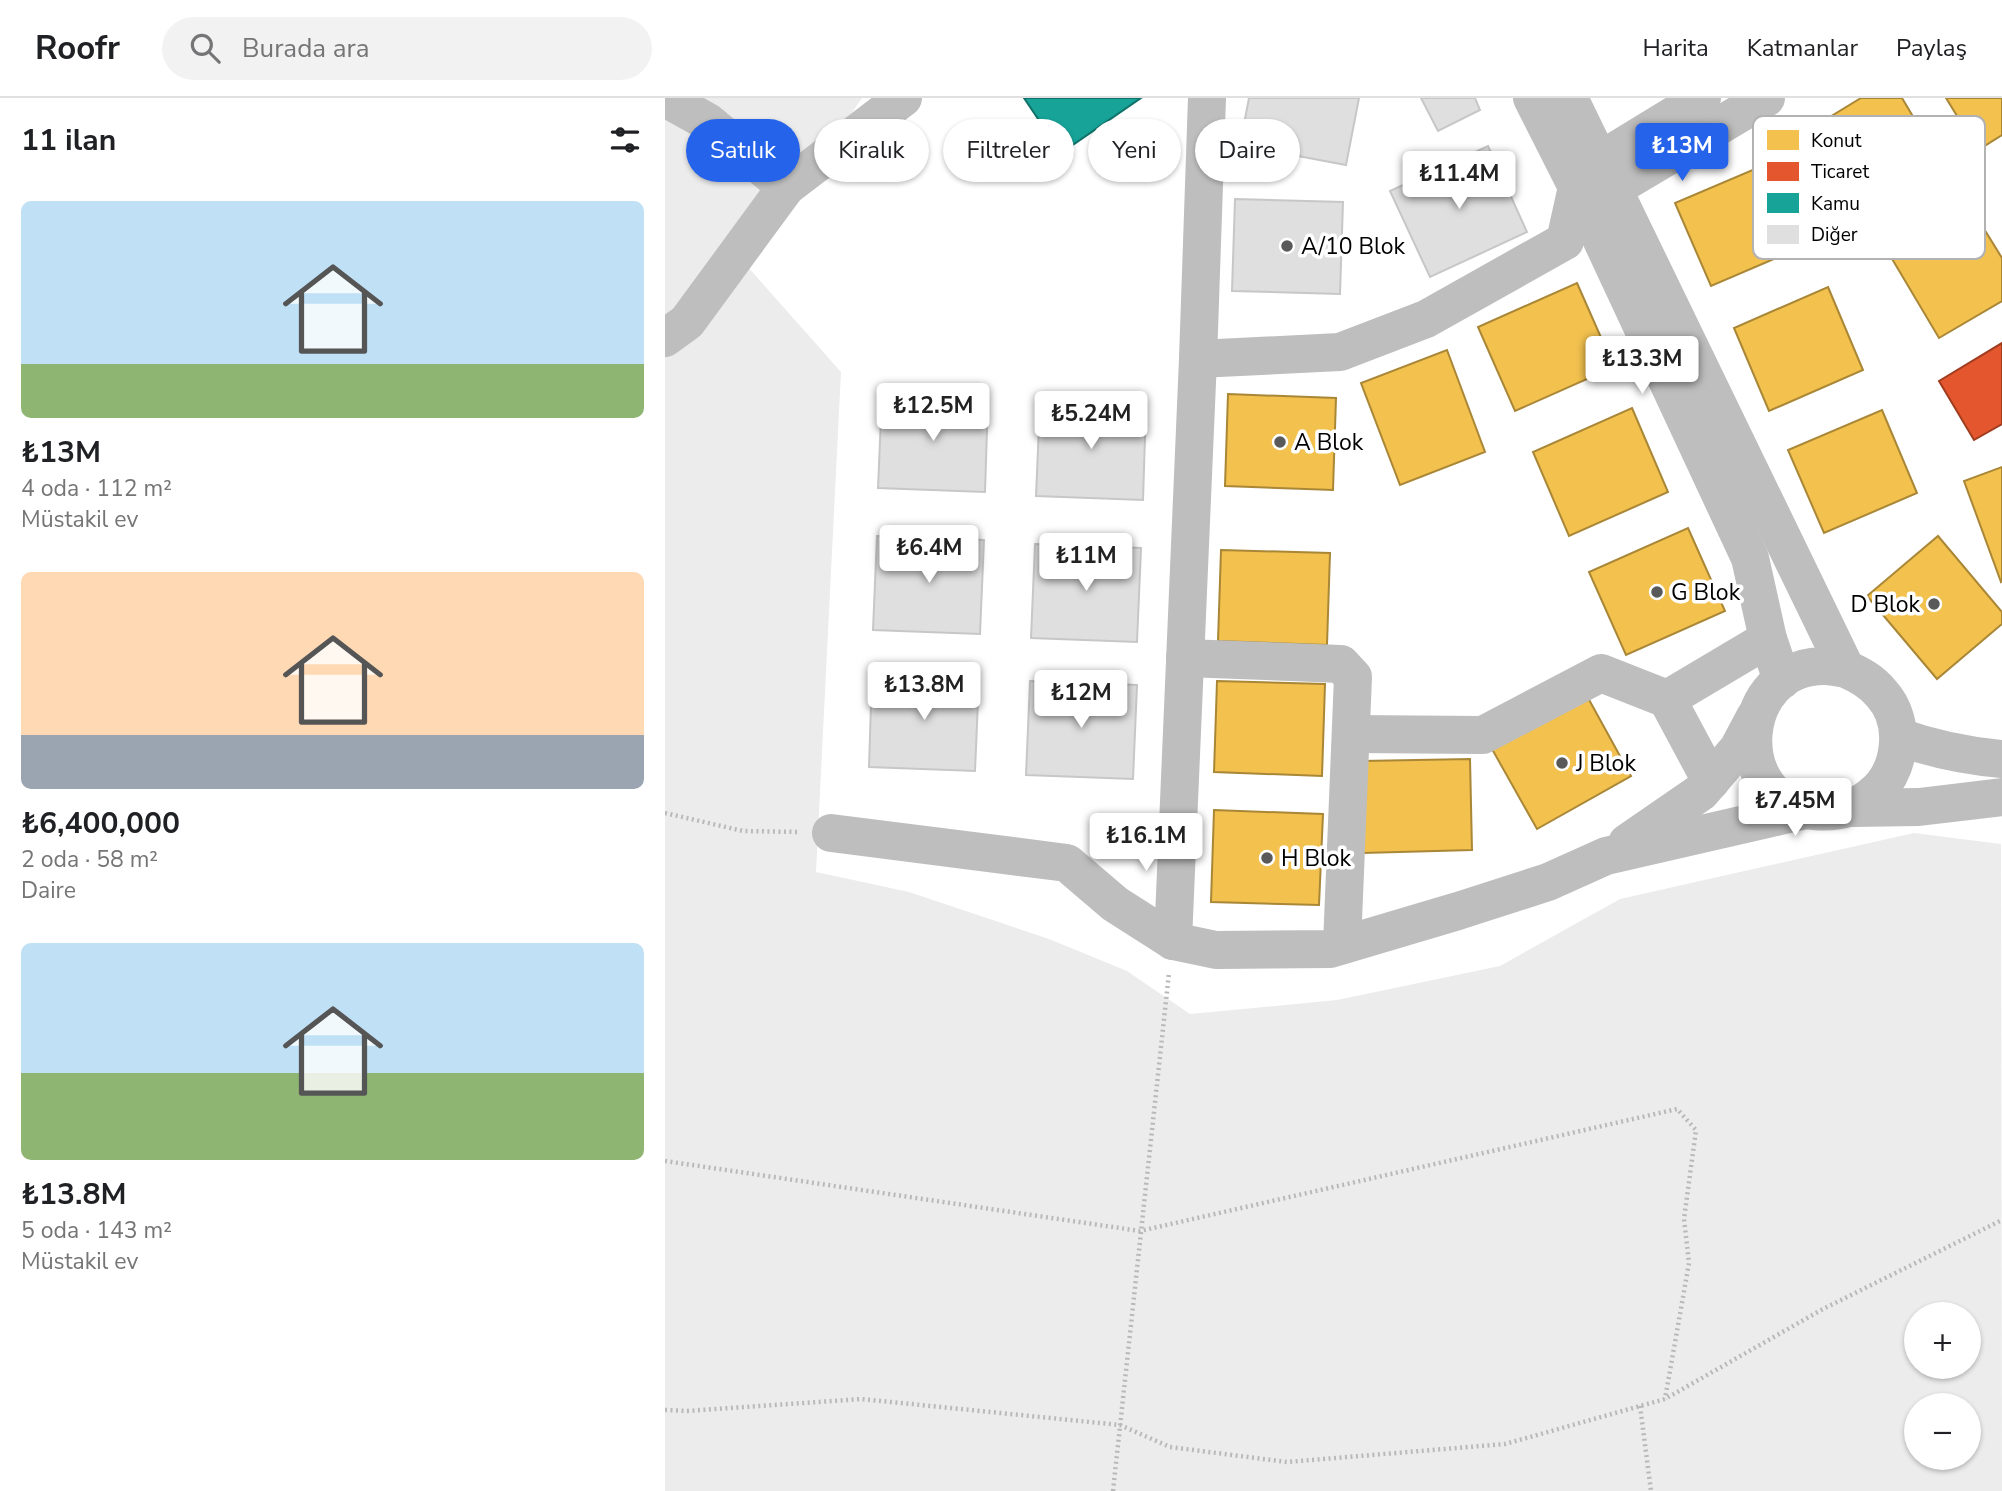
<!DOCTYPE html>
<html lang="tr">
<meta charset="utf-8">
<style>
:root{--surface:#fff;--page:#f2f2f2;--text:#202124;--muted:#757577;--line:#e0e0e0;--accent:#2563eb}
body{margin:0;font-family:"Nunito Sans",sans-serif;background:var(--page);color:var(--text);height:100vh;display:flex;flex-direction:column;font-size:26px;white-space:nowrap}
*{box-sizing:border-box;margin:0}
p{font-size:23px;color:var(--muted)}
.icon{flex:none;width:38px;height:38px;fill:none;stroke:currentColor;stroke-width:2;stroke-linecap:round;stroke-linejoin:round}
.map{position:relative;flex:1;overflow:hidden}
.panel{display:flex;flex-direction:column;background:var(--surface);width:665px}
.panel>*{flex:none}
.top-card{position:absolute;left:21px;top:21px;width:665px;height:63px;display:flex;gap:14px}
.fabs{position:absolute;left:1239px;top:1204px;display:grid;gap:14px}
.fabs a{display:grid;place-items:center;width:77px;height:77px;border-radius:50%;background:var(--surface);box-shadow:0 2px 5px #0004;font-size:35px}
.price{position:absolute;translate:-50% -60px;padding:0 16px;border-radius:7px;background:#fff;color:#222;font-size:23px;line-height:46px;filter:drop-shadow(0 2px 4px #0008)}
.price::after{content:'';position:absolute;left:50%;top:42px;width:21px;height:16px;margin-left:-10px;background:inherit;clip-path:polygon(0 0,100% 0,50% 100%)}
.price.selected{background:var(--accent);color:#fff}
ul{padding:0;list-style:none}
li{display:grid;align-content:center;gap:14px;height:371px;padding:0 21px}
li span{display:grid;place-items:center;height:217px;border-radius:10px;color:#555}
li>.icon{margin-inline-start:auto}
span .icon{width:126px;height:126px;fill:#fffc;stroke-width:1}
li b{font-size:30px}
h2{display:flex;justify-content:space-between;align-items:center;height:84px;padding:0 21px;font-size:30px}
.tag{padding:0 24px;border-radius:32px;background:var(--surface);box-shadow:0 2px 5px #0004;font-size:24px;line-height:63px}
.tag.selected{background:var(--accent);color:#fff}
header{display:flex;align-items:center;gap:42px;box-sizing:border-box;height:98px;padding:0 35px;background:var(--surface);border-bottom:2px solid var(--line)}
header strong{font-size:33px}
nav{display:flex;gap:38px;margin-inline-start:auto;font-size:24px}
.search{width:490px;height:63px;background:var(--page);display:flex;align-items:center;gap:18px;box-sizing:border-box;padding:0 24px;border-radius:38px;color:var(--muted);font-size:26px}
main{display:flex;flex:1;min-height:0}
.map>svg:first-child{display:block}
.green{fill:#ececec;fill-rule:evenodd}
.homes{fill:#f2c14e;stroke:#a98737;stroke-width:2}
.shops{fill:#e4572e;stroke:#a03d20;stroke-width:2}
.public{fill:#17a398;stroke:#10726a;stroke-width:2}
.building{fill:#dfdfdf;stroke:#c7c7c7;stroke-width:2}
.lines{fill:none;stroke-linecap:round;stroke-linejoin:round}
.path{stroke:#b9b9b9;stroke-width:4.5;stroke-dasharray:2 3.5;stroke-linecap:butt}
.minor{stroke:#bebebe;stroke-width:38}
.poi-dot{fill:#595959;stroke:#fff;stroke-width:2.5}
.labels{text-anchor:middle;stroke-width:7;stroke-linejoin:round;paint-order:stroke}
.poi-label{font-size:23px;fill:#000;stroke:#fff;text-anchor:start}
.key{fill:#fff;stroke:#b2b2b2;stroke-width:2}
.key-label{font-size:19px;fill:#000}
</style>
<header>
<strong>Roofr</strong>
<div class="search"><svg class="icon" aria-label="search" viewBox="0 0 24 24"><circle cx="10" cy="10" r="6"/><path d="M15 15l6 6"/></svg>Burada ara</div>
<nav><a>Harita</a><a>Katmanlar</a><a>Paylaş</a></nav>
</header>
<main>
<section class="panel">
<h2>11 ilan<svg class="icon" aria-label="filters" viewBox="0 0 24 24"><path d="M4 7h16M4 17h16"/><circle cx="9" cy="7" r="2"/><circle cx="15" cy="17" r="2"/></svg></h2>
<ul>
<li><span style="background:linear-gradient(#bfe0f5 75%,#8fb573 0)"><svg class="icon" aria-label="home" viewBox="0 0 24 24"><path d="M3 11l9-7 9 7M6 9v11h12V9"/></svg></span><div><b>₺13M</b><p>4 oda · 112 m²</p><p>Müstakil ev</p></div></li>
<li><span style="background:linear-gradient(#ffd9b3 75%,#9aa5b1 0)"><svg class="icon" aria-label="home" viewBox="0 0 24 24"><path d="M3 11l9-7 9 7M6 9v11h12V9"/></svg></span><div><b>₺6,400,000</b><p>2 oda · 58 m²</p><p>Daire</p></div></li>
<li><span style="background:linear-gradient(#bfe0f5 60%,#8fb573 0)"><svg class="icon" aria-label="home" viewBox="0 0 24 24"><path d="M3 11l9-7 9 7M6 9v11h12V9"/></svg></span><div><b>₺13.8M</b><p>5 oda · 143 m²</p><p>Müstakil ev</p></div></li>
</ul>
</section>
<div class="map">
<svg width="1337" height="1393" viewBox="0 0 1337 1393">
<rect width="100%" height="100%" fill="#fff"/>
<path class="green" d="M0,0H197L82,168L176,274L151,774L244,794L384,841L462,873L525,916L672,902L835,868L955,801L1249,735L1336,746L1337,1393H0ZM1251,1216H1304V1269H1251ZM1251,1307H1304V1360H1251Z"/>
<g class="homes">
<path d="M1196,0H1237L1281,74L1200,122L1145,31Z"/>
<path d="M1281,0H1337V37L1313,52Z"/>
<path d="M1104,65L1139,148L1046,188L1010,105Z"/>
<path d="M1300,100L1337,160V203L1274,240L1220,149Z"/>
<path d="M912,185L949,269L850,313L813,229Z"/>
<path d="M1163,189L1198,272L1104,313L1069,230Z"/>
<path d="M782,252L820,354L735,387L696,285Z"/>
<path d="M563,296L671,300L668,392L560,388Z"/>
<path d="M967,310L1003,394L904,438L868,354Z"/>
<path d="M1217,312L1252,395L1159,435L1123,352Z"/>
<path d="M1337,369V483L1336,484L1299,383Z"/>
<path d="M1023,430L1060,513L961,557L924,474Z"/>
<path d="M1273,438L1337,514V526L1272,581L1202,498Z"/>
<path d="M556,452L665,455L662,547L553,543Z"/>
<path d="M552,583L660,586L657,678L549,674Z"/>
<path d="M922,598L966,678L872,731L827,651Z"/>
<path d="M805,661L807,752L698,755L697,663Z"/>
<path d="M549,712L658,716L654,807L546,804Z"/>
</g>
<path class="shops" d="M1337,245V326L1309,342L1274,283Z"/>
<path class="public" d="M359,0H476L396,55Z"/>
<g class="building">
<path d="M584,0H694L681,67L575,47Z"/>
<path d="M756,0H810L815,12L773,33Z"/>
<path d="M823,48L862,134L765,179L725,93Z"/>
<path d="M570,101L678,104L675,196L567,193Z"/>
<path d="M217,296L323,300L320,394L213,390Z"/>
<path d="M375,304L481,308L478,402L371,398Z"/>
<path d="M212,438L319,442L315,536L208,532Z"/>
<path d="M370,446L476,450L472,544L366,540Z"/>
<path d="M207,575L314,579L310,673L204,669Z"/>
<path d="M365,583L472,587L468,681L361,677Z"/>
</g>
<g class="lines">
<g class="path">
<path d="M0,715L78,733L134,734"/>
<path d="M0,1063L475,1133L1012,1011L1031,1032L1019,1121L1024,1165L1000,1301"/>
<path d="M975,1308L986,1393"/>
<path d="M0,1312L22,1313L196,1301L455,1327L505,1349L622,1364L840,1346L1000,1301L1158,1211L1337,1122"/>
<path d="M448,1393L504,875"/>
</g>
<g class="minor">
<path d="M0,0L43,24L121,89"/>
<path d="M542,0L533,261L508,843L551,852L665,851L793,813L883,784L941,758L1141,712"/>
<path d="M867,0L912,89L1085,460L1103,541L1117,582"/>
<path d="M904,0L1181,571C1195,577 1206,583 1216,595C1243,624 1237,676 1205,699C1188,712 1170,715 1149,713C1062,704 1071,567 1160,568C1167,568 1175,570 1181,571"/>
<path d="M921,89L948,91L1101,0"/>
<path d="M0,240L22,224L121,89L238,0"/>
<path d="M533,261L675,254L761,221L900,143L912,89L934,63L1037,0"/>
<path d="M520,560L676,566L688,579L677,847"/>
<path d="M1002,601L1046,683"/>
<path d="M686,636L818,637L936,575L1002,601L1103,541"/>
<path d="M1234,639C1268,651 1301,658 1337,661"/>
<path d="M1187,710L1254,709L1337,699"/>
<path d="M166,735L402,765L450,806L508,843"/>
<path d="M962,745L1036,694L1073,651L1090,619"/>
</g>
</g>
<g class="poi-dot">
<circle cx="622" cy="148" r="7"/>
<circle cx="615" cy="344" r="7"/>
<circle cx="992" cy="494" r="7"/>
<circle cx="1269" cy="506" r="7"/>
<circle cx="897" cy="665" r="7"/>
<circle cx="602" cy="760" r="7"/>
</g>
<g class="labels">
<g class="poi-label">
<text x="636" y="156">A/10 Blok</text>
<text x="629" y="352">A Blok</text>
<text x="1006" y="502">G Blok</text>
<text x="1255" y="514" text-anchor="end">D Blok</text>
<text x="911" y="673">J Blok</text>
<text x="616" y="768">H Blok</text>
</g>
</g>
<rect x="1088" y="18" width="232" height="143" rx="10" class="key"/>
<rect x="1102" y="32" width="32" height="20" fill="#f2c14e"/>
<rect x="1102" y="64" width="32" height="19" fill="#e4572e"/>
<rect x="1102" y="95" width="32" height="20" fill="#17a398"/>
<rect x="1102" y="127" width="32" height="19" fill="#dfdfdf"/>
<g class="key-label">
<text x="1146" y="49">Konut</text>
<text x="1146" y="80">Ticaret</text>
<text x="1146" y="112">Kamu</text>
<text x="1146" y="143">Diğer</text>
</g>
</svg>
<div class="fabs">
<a>+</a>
<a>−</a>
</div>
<b class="price selected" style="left:1017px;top:85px">₺13M</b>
<b class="price" style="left:794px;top:113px">₺11.4M</b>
<b class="price" style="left:977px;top:298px">₺13.3M</b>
<b class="price" style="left:268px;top:345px">₺12.5M</b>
<b class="price" style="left:426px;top:353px">₺5.24M</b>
<b class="price" style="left:264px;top:487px">₺6.4M</b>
<b class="price" style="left:421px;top:495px">₺11M</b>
<b class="price" style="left:259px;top:624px">₺13.8M</b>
<b class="price" style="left:416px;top:632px">₺12M</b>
<b class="price" style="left:1130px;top:740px">₺7.45M</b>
<b class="price" style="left:481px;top:775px">₺16.1M</b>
<div class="top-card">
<a class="tag selected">Satılık</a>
<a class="tag">Kiralık</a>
<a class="tag">Filtreler</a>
<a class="tag">Yeni</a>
<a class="tag">Daire</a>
</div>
</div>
</main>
